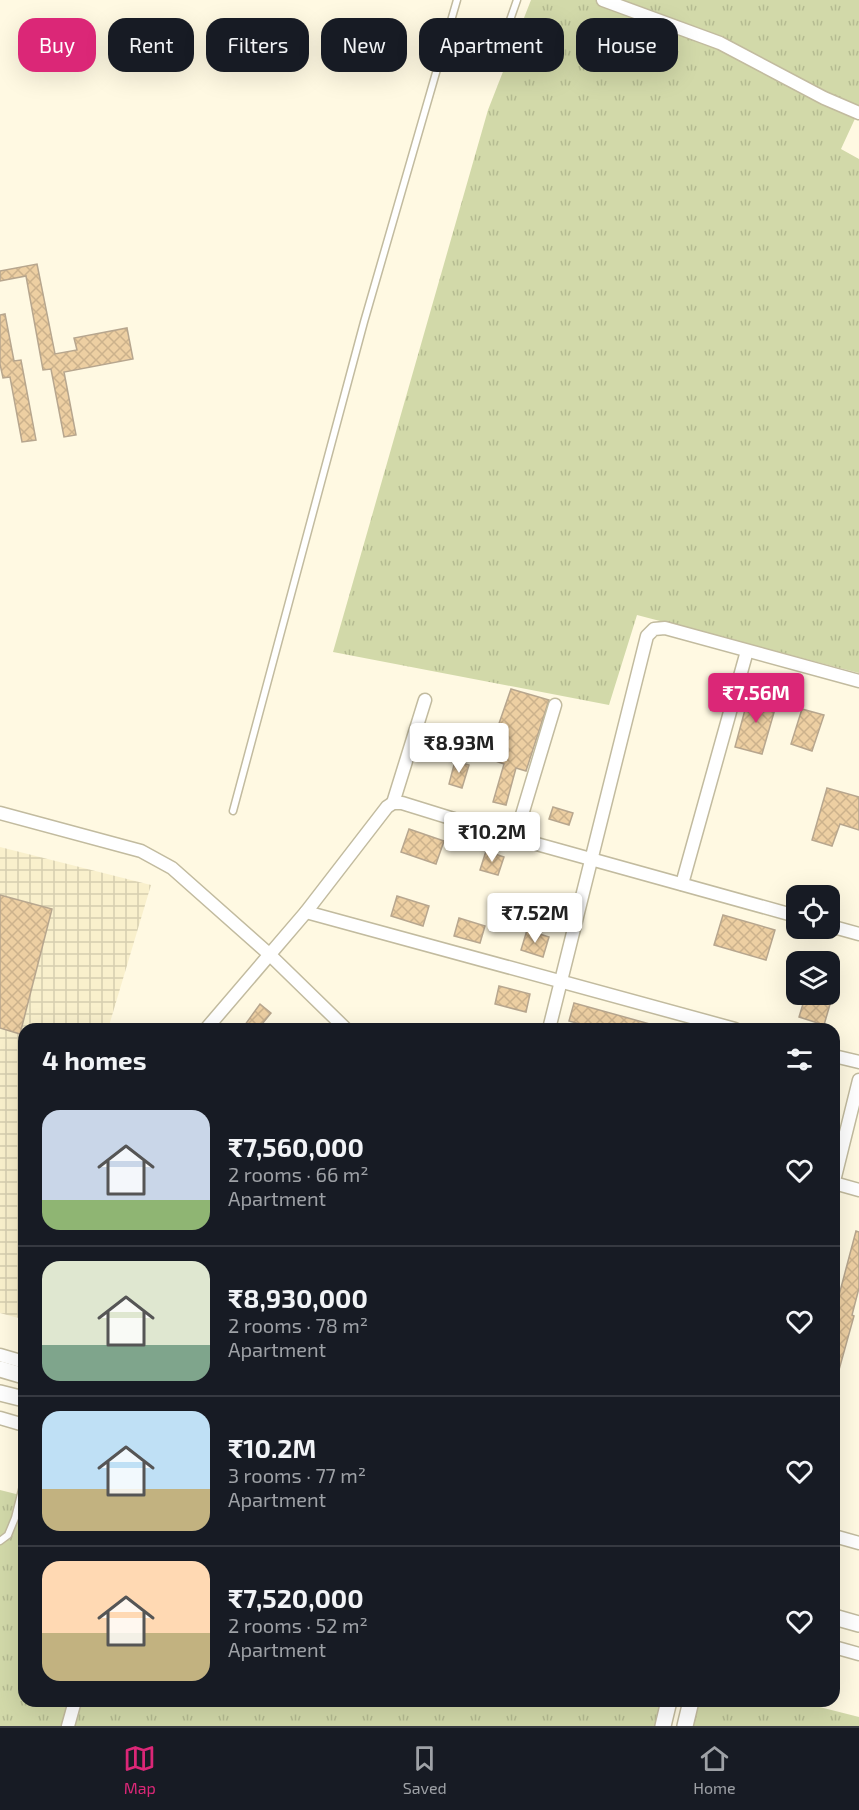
<!DOCTYPE html>
<meta charset="utf-8">
<style>
:root{--surface:#171b24;--page:#242831;--text:#f1f3f6;--muted:#9ea1a6;--line:#363941;--accent:#db2777}
body{margin:0;font-family:"Exo 2",sans-serif;background:var(--page);color:var(--text);height:100vh;display:flex;flex-direction:column;font-size:22px;white-space:nowrap}
*{box-sizing:border-box;margin:0}
p{font-size:20px;color:var(--muted)}
.icon{flex:none;width:33px;height:33px;fill:none;stroke:currentColor;stroke-width:2;stroke-linecap:round;stroke-linejoin:round}
.map{position:relative;flex:1;overflow:hidden}
.details{position:absolute;left:18px;top:1023px;width:822px;height:684px;display:flex;flex-direction:column;background:var(--surface);border-radius:18px;box-shadow:0 6px 24px #0002}
.details>*{flex:none}
.banner{position:absolute;left:18px;top:18px;width:824px;height:54px;display:flex;gap:12px}
.fabs{position:absolute;left:786px;top:885px;display:grid;gap:12px}
.fabs a{display:grid;place-items:center;width:54px;height:54px;border-radius:12px;background:var(--surface);box-shadow:0 6px 24px #0002;font-size:30px}
.price{position:absolute;translate:-50% -51px;padding:0 14px;border-radius:6px;background:#fff;color:#222;font-size:20px;line-height:39px;filter:drop-shadow(0 2px 3px #0008)}
.price::after{content:'';position:absolute;left:50%;top:36px;width:18px;height:14px;margin-left:-9px;background:inherit;clip-path:polygon(0 0,100% 0,50% 100%)}
.price.current{background:var(--accent);color:#fff}
ul{padding:0;list-style:none}
li{display:flex;align-items:center;gap:18px;height:150px;padding:0 24px}
li+li{border-top:2px solid var(--line)}
li span{display:grid;place-items:center;flex:none;width:168px;height:120px;border-radius:18px;color:#555}
li>.icon{margin-inline-start:auto}
span .icon{width:72px;height:72px;fill:#fffc;stroke-width:1}
li b{font-size:26px}
h2{display:flex;justify-content:space-between;align-items:center;height:72px;padding:0 24px;font-size:26px}
.tag{padding:0 21px;border-radius:18px;background:var(--surface);box-shadow:0 6px 24px #0002;font-size:21px;line-height:54px}
.tag.current{background:var(--accent);color:#fff}
.dock{display:flex;justify-content:space-around;align-items:center;height:84px;border-top:2px solid var(--line);background:var(--surface);font-size:16px;color:var(--muted)}
.dock a{display:grid;justify-items:center;gap:3px}
.dock .current{color:var(--accent)}
.map>svg:first-child{display:block}
.industrial{fill:url(#industrial-grid)}
.grass{fill:url(#grass-tufts)}
.building{fill:url(#building-cross-hatch);stroke:#b7a68e;stroke-width:1.5}
.lines{fill:none;stroke-linecap:round;stroke-linejoin:round}
.service-casing{stroke:#c2bb9f;stroke-width:9}
.minor-casing{stroke:#c2bb9f;stroke-width:15}
.tertiary-casing{stroke:#c2bb9f;stroke-width:18}
.service{stroke:#fff;stroke-width:6}
.minor{stroke:#fff;stroke-width:12}
.tertiary{stroke:#fff;stroke-width:15}
</style>
<div class="map">
<svg width="859" height="1726" viewBox="0 0 859 1726">
<defs>
<pattern id="industrial-grid" width="8" height="8" patternUnits="userSpaceOnUse" patternTransform="scale(1.5)"><rect width="8" height="8" fill="#f9f0cc"/><path d="M0 4h8M4 0v8" fill="none" stroke="#d6ceaf"/></pattern>
<pattern id="grass-tufts" width="24" height="20" patternUnits="userSpaceOnUse" patternTransform="scale(1.5)"><rect width="24" height="20" fill="#d2d9a9"/><path d="M3 7l-1-3M5 7V3M7 7l1-3M15 17l-1-3M17 17v-4M19 17l1-3" fill="none" stroke="#b5bb91"/></pattern>
<pattern id="building-cross-hatch" width="8" height="8" patternUnits="userSpaceOnUse" patternTransform="scale(1.5)"><rect width="8" height="8" fill="#edcfa2"/><path d="M0 0l8 8M0 8l8-8" fill="none" stroke="#ccb28c"/></pattern>
</defs>
<rect width="100%" height="100%" fill="#fff9e2"/>
<path class="industrial" d="M0,847L151,885L108,1029H24V1311L22,1319L0,1313Z"/>
<g class="grass">
<path d="M531,0H859V110L841,149L859,159V673L637,615L609,705L333,652L488,110Z"/>
<path d="M0,1490L24,1496V1701H664L657,1726H0Z"/>
<path d="M691,1701H796L859,1717V1726H685Z"/>
</g>
<g class="building">
<path d="M37,264L55,354L77,350L74,338L127,328L133,359L64,372L76,435L64,437L51,369L43,370L26,276L0,281V271Z"/>
<path d="M5,314L14,361L21,360L36,440L22,442L10,377L3,378L0,364V315Z"/>
<path d="M511,689L549,700L526,771L516,768L506,805L493,802L504,764L487,758Z"/>
<path d="M749,695L777,702L762,754L735,747Z"/>
<path d="M802,709L824,715L812,751L791,744Z"/>
<path d="M455,761L469,765L462,788L449,784Z"/>
<path d="M827,788L859,797V830L840,824L832,846L812,840Z"/>
<path d="M553,807L573,813L569,825L549,819Z"/>
<path d="M409,829L444,841L436,864L401,852Z"/>
<path d="M486,851L504,857L498,875L480,870Z"/>
<path d="M0,895L52,909L20,1034L0,1028Z"/>
<path d="M397,896L429,906L423,926L391,916Z"/>
<path d="M723,915L775,930L766,960L714,945Z"/>
<path d="M459,918L485,926L480,943L454,936Z"/>
<path d="M527,930L549,937L543,957L521,950Z"/>
<path d="M499,986L530,994L526,1012L495,1004Z"/>
<path d="M806,994H833L824,1025L799,1017Z"/>
<path d="M574,1003L657,1026L656,1029H598L569,1021Z"/>
<path d="M260,1004L271,1013L258,1029H242Z"/>
<path d="M856,1231L859,1232V1288L852,1315L854,1316L837,1377H834V1314Z"/>
</g>
<g class="lines">
<g class="service-casing">
<g id="service">
<path d="M502,43L517,0"/>
<path d="M233,811L364,322L457,0"/>
<path d="M0,1541L8,1535L15,1518L24,1482"/>
</g>
</g>
<g class="minor-casing">
<g id="minor">
<path d="M603,0L720,43L824,98L859,113"/>
<path d="M393,803L425,700"/>
<path d="M0,813L141,851L172,868L269,954L346,1029"/>
<path d="M515,838L555,705"/>
<path d="M682,884L747,651"/>
<path d="M306,912L735,1029"/>
<path d="M830,926L859,934"/>
<path d="M206,1029L306,912L387,807L393,803H402L515,838L796,916"/>
<path d="M549,1029L647,636L654,629L665,628L859,681"/>
<path d="M834,1056L859,1062"/>
<path d="M834,1181L859,1080"/>
<path d="M834,1183L859,1190"/>
<path d="M0,1355L24,1362"/>
<path d="M0,1418L24,1425"/>
<path d="M834,1536L859,1543"/>
<path d="M834,1647L859,1654"/>
<path d="M68,1726L75,1701"/>
</g>
</g>
<g class="tertiary-casing">
<g id="tertiary">
<path d="M0,1369L24,1376"/>
<path d="M0,1393L24,1399"/>
<path d="M834,1617L859,1624"/>
<path d="M663,1726L669,1701"/>
<path d="M685,1726L691,1701"/>
</g>
</g>
<use href="#service" class="service"/>
<use href="#minor" class="minor"/>
<use href="#tertiary" class="tertiary"/>
</g>
</svg>
<div class="fabs">
<a><svg class="icon" aria-label="locate" viewBox="0 0 24 24"><circle cx="12" cy="12" r="6"/><path d="M12 2v4M12 18v4M2 12h4M18 12h4"/></svg></a>
<a><svg class="icon" aria-label="layers" viewBox="0 0 24 24"><path d="M12 4l9 5-9 5-9-5zM3 14l9 5 9-5"/></svg></a>
</div>
<b class="price current" style="left:756px;top:724px">₹7.56M</b>
<b class="price" style="left:459px;top:774px">₹8.93M</b>
<b class="price" style="left:492px;top:863px">₹10.2M</b>
<b class="price" style="left:535px;top:944px">₹7.52M</b>
<div class="banner">
<a class="tag current">Buy</a>
<a class="tag">Rent</a>
<a class="tag">Filters</a>
<a class="tag">New</a>
<a class="tag">Apartment</a>
<a class="tag">House</a>
</div>
<section class="details">
<h2>4 homes<svg class="icon" aria-label="filters" viewBox="0 0 24 24"><path d="M4 7h16M4 17h16"/><circle cx="9" cy="7" r="2"/><circle cx="15" cy="17" r="2"/></svg></h2>
<ul>
<li><span style="background:linear-gradient(#c9d6e8 75%,#8fb573 0)"><svg class="icon" aria-label="home" viewBox="0 0 24 24"><path d="M3 11l9-7 9 7M6 9v11h12V9"/></svg></span><div><b>₹7,560,000</b><p>2 rooms · 66 m²</p><p>Apartment</p></div><svg class="icon" aria-label="heart" viewBox="0 0 24 24"><path d="M12 20l-8-8c-3-5 5-10 8-4 3-6 11-1 8 4z"/></svg></li>
<li><span style="background:linear-gradient(#dfe7d0 70%,#7fa58c 0)"><svg class="icon" aria-label="home" viewBox="0 0 24 24"><path d="M3 11l9-7 9 7M6 9v11h12V9"/></svg></span><div><b>₹8,930,000</b><p>2 rooms · 78 m²</p><p>Apartment</p></div><svg class="icon" aria-label="heart" viewBox="0 0 24 24"><path d="M12 20l-8-8c-3-5 5-10 8-4 3-6 11-1 8 4z"/></svg></li>
<li><span style="background:linear-gradient(#bfe0f5 65%,#c2b280 0)"><svg class="icon" aria-label="home" viewBox="0 0 24 24"><path d="M3 11l9-7 9 7M6 9v11h12V9"/></svg></span><div><b>₹10.2M</b><p>3 rooms · 77 m²</p><p>Apartment</p></div><svg class="icon" aria-label="heart" viewBox="0 0 24 24"><path d="M12 20l-8-8c-3-5 5-10 8-4 3-6 11-1 8 4z"/></svg></li>
<li><span style="background:linear-gradient(#ffd9b3 60%,#c2b280 0)"><svg class="icon" aria-label="home" viewBox="0 0 24 24"><path d="M3 11l9-7 9 7M6 9v11h12V9"/></svg></span><div><b>₹7,520,000</b><p>2 rooms · 52 m²</p><p>Apartment</p></div><svg class="icon" aria-label="heart" viewBox="0 0 24 24"><path d="M12 20l-8-8c-3-5 5-10 8-4 3-6 11-1 8 4z"/></svg></li>
</ul>
</section>
</div>
<nav class="dock">
<a class="current"><svg class="icon" aria-label="map" viewBox="0 0 24 24"><path d="M3 6l6-2 6 2 6-2v14l-6 2-6-2-6 2zM9 4v14M15 6v14"/></svg>Map</a>
<a><svg class="icon" aria-label="saved" viewBox="0 0 24 24"><path d="M7 4h10v16l-5-4-5 4z"/></svg>Saved</a>
<a><svg class="icon" aria-label="home" viewBox="0 0 24 24"><path d="M3 11l9-7 9 7M6 9v11h12V9"/></svg>Home</a>
</nav>
